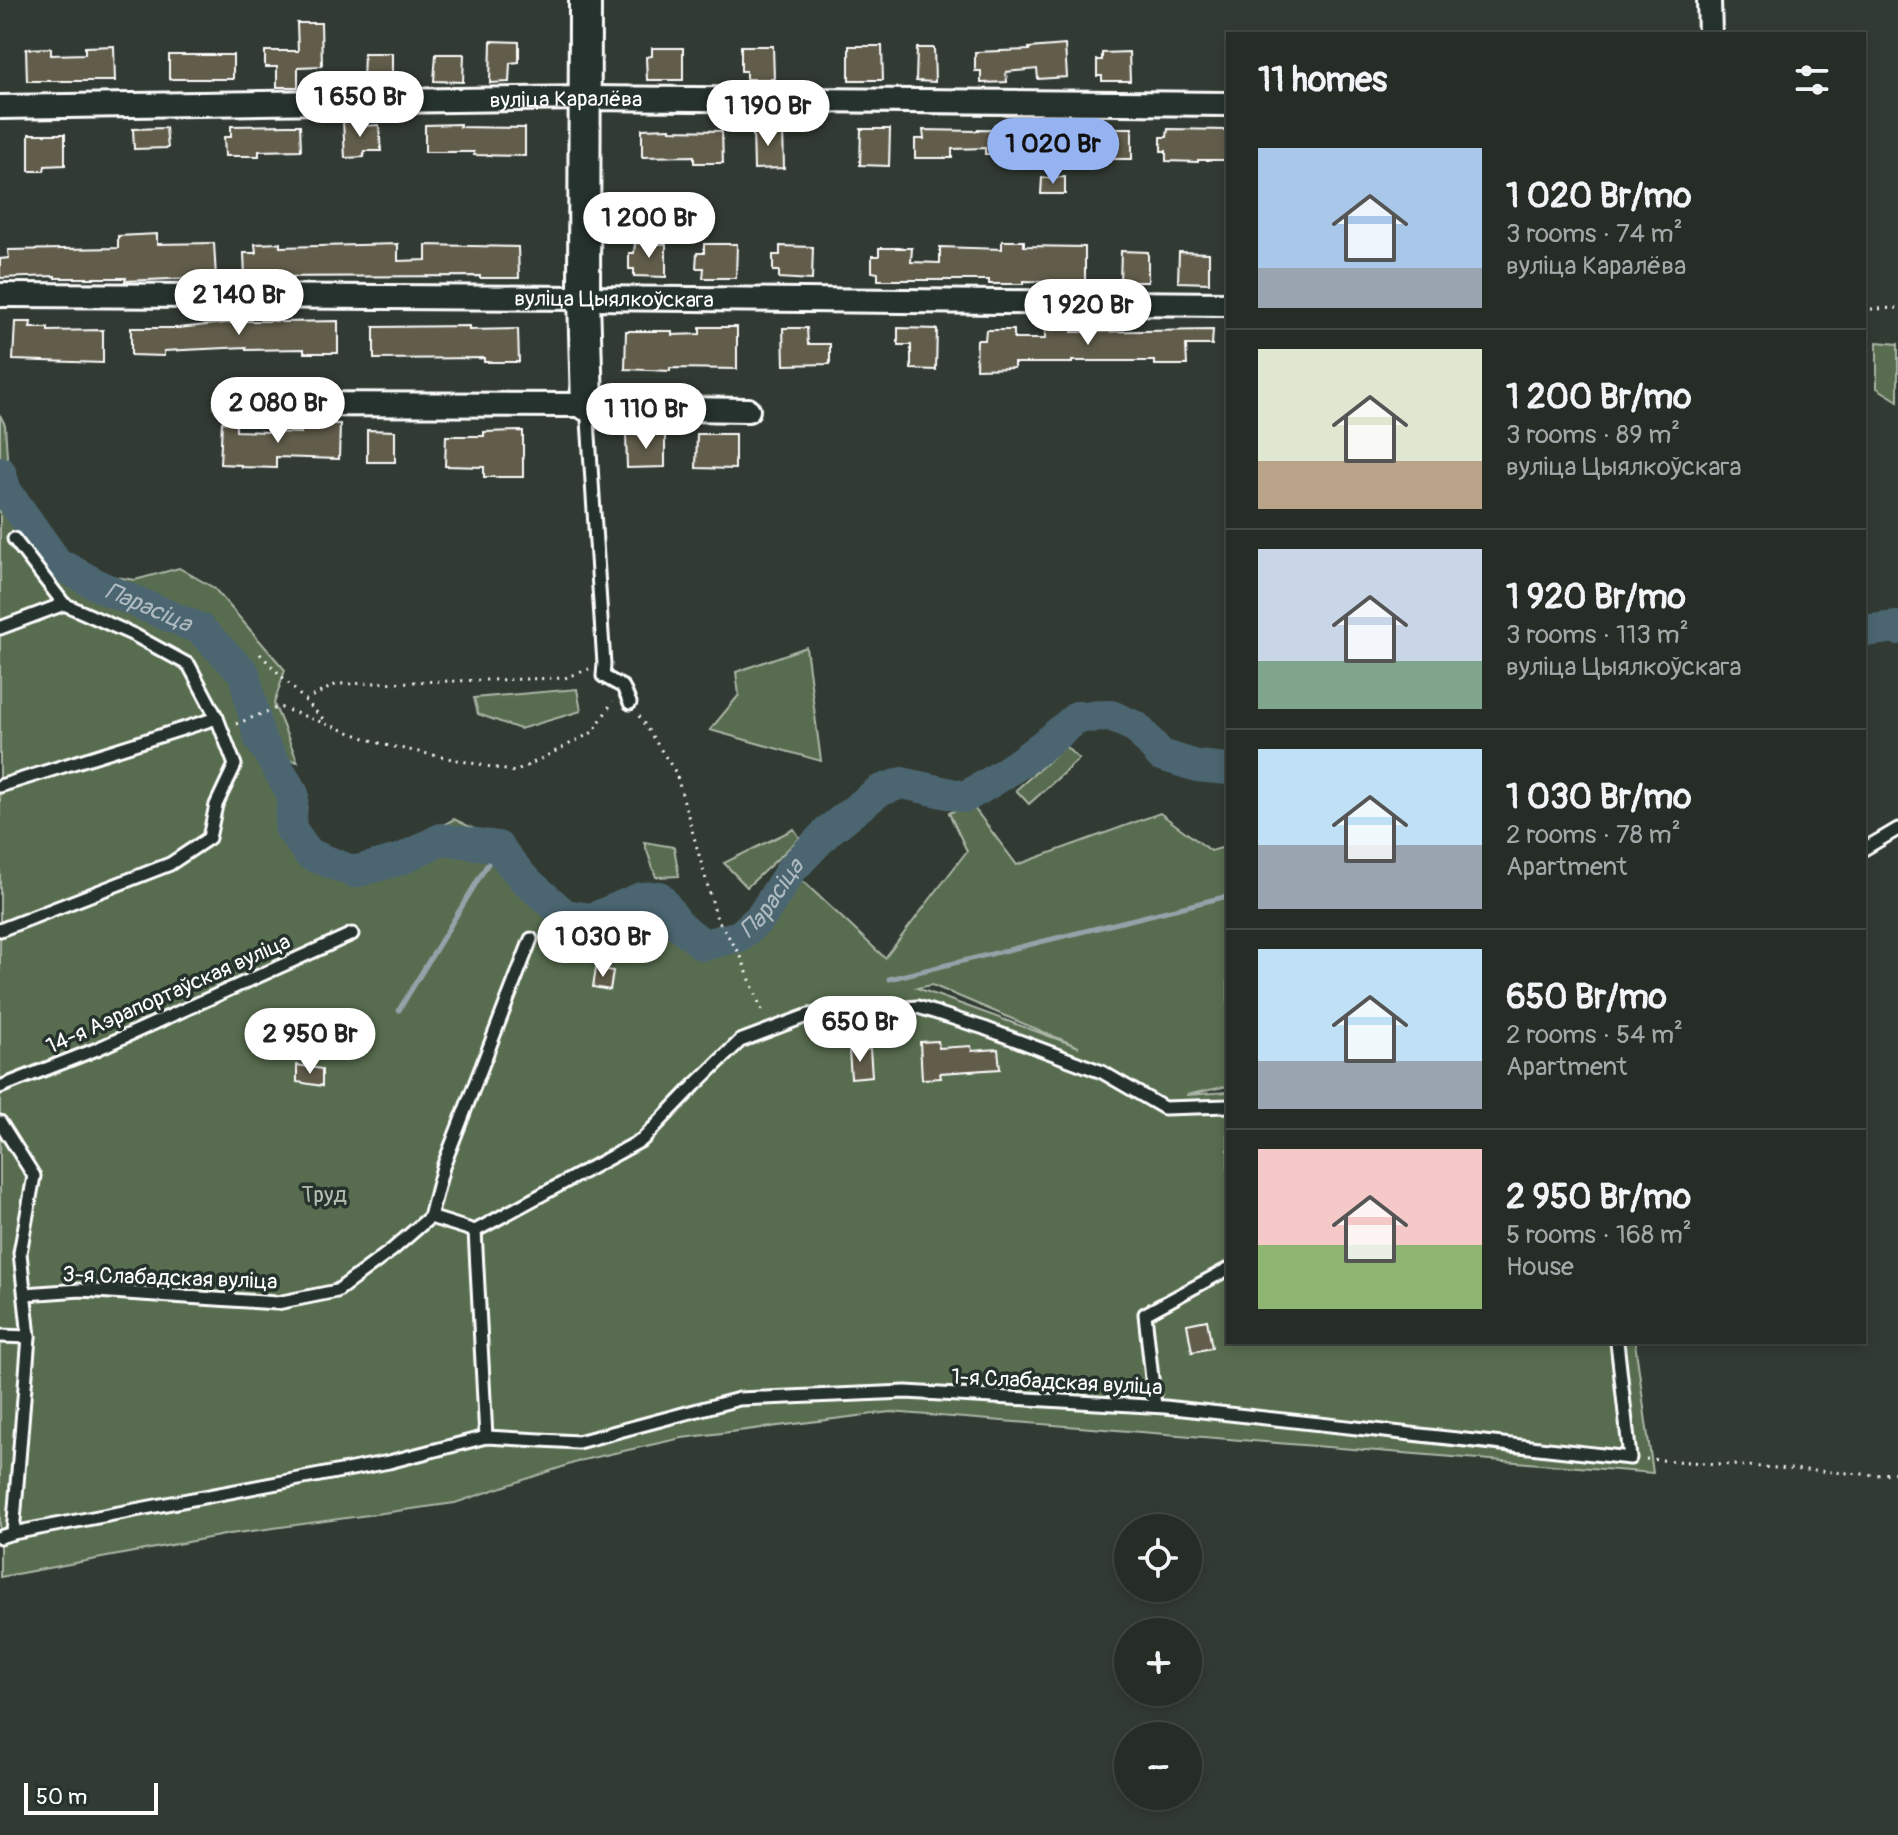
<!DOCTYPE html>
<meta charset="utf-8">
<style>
:root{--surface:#262c26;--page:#323832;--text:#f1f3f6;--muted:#a4a7a7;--line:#424843;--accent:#95b2f1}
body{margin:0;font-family:Pangolin,sans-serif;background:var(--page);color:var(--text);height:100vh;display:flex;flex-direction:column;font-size:30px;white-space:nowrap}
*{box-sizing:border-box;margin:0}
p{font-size:26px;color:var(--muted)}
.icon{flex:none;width:44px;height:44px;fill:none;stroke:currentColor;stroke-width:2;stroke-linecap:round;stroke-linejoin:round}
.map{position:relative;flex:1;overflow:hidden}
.side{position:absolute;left:1226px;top:32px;width:640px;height:1312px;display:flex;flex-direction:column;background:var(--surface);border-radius:0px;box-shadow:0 4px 12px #0003,0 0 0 2px var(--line)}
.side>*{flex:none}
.buttons{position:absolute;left:1114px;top:1514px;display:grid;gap:16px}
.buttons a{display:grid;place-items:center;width:88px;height:88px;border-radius:50%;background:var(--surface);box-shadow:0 4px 12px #0003,0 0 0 2px var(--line);font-size:40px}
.scale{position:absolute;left:24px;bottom:20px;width:134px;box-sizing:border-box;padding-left:8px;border:4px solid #fff;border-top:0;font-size:22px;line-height:28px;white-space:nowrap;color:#fff;-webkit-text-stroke:6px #26332d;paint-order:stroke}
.price{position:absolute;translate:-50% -68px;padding:0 18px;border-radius:28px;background:#fff;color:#222;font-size:26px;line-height:52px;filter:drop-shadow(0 2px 4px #0008)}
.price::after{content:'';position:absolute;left:50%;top:48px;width:24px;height:18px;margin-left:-12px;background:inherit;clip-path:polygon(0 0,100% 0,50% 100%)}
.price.active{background:var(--accent);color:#111}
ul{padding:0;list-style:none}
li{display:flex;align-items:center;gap:24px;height:200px;padding:0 32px}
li+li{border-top:2px solid var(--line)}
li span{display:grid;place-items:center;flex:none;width:224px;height:160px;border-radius:0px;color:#555}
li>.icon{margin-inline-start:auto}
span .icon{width:96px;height:96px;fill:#fffc;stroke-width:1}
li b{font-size:34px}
h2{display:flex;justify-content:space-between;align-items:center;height:96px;padding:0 32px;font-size:34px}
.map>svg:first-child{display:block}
.green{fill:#596d50;stroke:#acb6a8;stroke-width:2;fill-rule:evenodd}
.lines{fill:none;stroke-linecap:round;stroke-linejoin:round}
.stream{stroke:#94a3aa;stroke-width:5}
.river{stroke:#4c6671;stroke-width:32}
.building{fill:#625d4b;stroke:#fff;stroke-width:2}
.lane-casing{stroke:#fff;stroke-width:17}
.street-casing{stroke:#fff;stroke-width:28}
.secondary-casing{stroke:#fff;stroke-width:36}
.path{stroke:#fff;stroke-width:3;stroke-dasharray:2 6;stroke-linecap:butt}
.lane{stroke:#26332d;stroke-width:11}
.street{stroke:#26332d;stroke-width:22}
.secondary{stroke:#26332d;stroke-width:30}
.labels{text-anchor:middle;stroke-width:7;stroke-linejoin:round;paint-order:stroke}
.street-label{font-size:22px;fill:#fff;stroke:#26332d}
.park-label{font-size:22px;fill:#b4bdb0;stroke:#26332d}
.water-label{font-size:24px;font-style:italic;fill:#aebabf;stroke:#26332d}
</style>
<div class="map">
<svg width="1898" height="1835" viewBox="0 0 1898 1835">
<rect width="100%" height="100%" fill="#323b33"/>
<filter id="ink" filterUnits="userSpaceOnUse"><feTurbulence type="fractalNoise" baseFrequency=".0125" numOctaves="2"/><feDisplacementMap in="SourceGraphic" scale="16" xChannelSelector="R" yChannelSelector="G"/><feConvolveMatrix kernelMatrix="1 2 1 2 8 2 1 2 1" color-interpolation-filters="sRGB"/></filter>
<g filter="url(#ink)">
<g class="green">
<path d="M1877,342L1898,344V401L1877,388Z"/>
<path d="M0,415L5,425L8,471L15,504L57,563L71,570L135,580L179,568L214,588L285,670L274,704L298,762L270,755L293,794L290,828L306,850L315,857L344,868L392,853L454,819L520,851L543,895L565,915L593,919L641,898L659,897L678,924L703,945L741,936L762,916L791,870L885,958L967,851L949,813L971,804L1017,865L1160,813L1211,851L1228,846V1086L1186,1095L1228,1092V1342H1635L1653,1473L890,1412L682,1438L583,1460L455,1503L230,1534L0,1577ZM932,985L1079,1047L917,988Z"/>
<path d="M806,647L821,761L710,730L739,695L736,672Z"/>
<path d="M577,689L581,711L520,729L478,714L474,698Z"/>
<path d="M1065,746L1079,759L1029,804L1016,790Z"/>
<path d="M794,829L800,838L747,887L724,863Z"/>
<path d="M644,842L674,847L679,876L656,877Z"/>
</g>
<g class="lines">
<g class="stream">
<path d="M889,979L1228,896"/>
<path d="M399,1010L498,847"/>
</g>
<g class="river">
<path id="s1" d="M0,472L6,491L57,563L101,587L200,629L244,673L259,737L293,794L290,828L309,854L354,872L402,859L441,839L498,847L523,878L565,915L592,919L641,898L659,897L678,924L703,945L740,936L762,916L791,870L828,831L879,791L902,783L965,797C1006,775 1042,748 1077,717L1111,716L1136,727L1161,755L1197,766L1228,769"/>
<path d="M1864,631L1897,627L1898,629"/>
</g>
</g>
<g class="building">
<path d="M297,23H321L322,66L298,67V87H277V67H265V51H298Z"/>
<path d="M491,41L519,42V62L510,63L509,82L490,83Z"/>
<path d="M1065,45L1067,77L1038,79L1037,69L1006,72L1007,82L981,83V71H975V52L1029,50V48Z"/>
<path d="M114,46L115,81H27L26,49L51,48V55L85,54V47Z"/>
<path d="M741,46H773L774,79H746V71H741Z"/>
<path d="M849,46H882L883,80H849Z"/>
<path d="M652,48H683V80H647L646,57L652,56Z"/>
<path d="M917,48H934L935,82L916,81Z"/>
<path d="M1129,52L1130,81H1102V76H1097V60H1102V53Z"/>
<path d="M364,53H392V81H363Z"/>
<path d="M436,54H464L463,82L434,81Z"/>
<rect x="169" y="55" width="64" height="24"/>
<path d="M360,120L361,126L379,125L381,151H364V157L345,158L343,121Z"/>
<path d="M460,124V127L525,128V156L474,155V152H425V125Z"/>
<path d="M289,125H300L301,150L259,151V156H225L224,137H231V126Z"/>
<path d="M166,128L168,148L134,149L133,129Z"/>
<path d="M670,128V130L722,131L723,163H694V156L642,157V129Z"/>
<path d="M783,128L784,168L754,169L753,129Z"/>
<path d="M1104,128H1132V159H1097V139H1103Z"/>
<path d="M861,129H890L889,166L860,165Z"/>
<path d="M978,129L1012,130L1013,154H985V148L952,149V158H915V139H924L923,130L978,131Z"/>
<path d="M1168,129L1228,130V160H1198V162L1166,161V151H1161V137H1167Z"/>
<path d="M29,134H65V165L45,166L44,171H29Z"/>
<path d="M1065,177V194H1041L1042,178Z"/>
<path d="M157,234V244L214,243L216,277L125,281L126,278H55V276L0,278V259L9,258L8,250L118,248V236Z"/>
<path d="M1002,241H1024V246L1085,247V283L1024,281V284H989V280H878V273L872,272V256H879V248H912L911,262L940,263V247L1002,249Z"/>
<path d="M280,243V247L398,244V261L426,260V245L518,247L519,278H480V276L245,277L244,253H256L255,244Z"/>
<path d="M635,243L666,244V277L634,276V269H629V253H634Z"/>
<path d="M704,244H737L736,278H703L704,268H696L697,253H704Z"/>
<path d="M780,246L813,247L812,280L779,278V271H773V255H780Z"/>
<path d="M1121,251L1148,252V282H1120Z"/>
<path d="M1179,252L1209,253V283L1178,282Z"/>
<path d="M245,321H281V322L338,321V353H304V349L246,350V347L164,351V356L131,355V328H178Z"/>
<path d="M15,322H31L30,328H48V331L103,330V363L13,360Z"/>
<path d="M469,326V330L518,329L519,362H484V358L374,359V327Z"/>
<path d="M700,327H737V369L670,368V371L625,369L626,331H672V335L700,334Z"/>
<path d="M783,328H807L808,344H830V364L784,365Z"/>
<path d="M898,328L937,329L936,370L911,369V345H898Z"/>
<path d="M1072,329V332L1213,330L1212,345H1186L1187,365H1155V361H1072V363H1014V368L976,369L977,340H985L986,330H1014V339H1045V330Z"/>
<path d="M222,422L236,423V431L301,433V423L340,424L339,459L276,457V468L241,467V465L220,464Z"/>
<path d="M367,430L395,431V462H367Z"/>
<path d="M523,431V477H484V467L445,466L446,436H484V432Z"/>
<path d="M626,434H665V467L627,468Z"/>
<path d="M697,434H735V469L696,468Z"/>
<path d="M596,968L613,971L610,990L593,987Z"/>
<path d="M938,1041L939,1048L971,1046L972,1051L998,1049L1000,1069L940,1073L941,1078L922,1079L920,1042Z"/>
<path d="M870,1049L872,1076L851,1078L849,1051Z"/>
<path d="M297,1065L322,1069V1086L297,1082Z"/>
<path d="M1207,1320L1212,1348L1192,1352L1187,1324Z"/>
</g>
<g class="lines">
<g class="lane-casing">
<g id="lane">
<path d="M587,405L604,664L603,676L623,687L630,703"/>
<path d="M0,628L64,604"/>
<path d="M0,786L217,718"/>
<path d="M1864,849L1898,829"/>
<path d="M0,930L170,864L209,838L216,805L235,765L217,718L189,665L134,635L64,604L14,539"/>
<path d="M0,1087L97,1049L352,934"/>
<path d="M0,1122L34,1176L20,1253L29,1337L13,1533"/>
<path d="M430,1217L475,1231L642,1140L695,1085L740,1041L809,1015L918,1007L984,1028L1102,1072L1164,1108L1228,1106"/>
<path d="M430,1217L443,1167L531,939"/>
<path d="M475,1231L486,1437"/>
<path d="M25,1294L81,1290L277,1303L337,1291L392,1250L430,1217"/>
<path d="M0,1336L29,1337"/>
<path d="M1155,1406L1145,1314L1228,1269"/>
<path d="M0,1537L13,1533L389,1462L486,1437L578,1442L739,1399L906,1392L1165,1407L1630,1458L1617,1342"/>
</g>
</g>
<g class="street-casing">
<g id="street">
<path d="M1709,0L1710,34"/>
<path id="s2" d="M0,107L585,98L1228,104"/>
<path id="s3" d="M0,295L584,298L1228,304"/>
<path d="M227,404L587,405L678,409L748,410"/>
</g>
</g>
<g class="secondary-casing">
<path id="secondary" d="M585,0L584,298L587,405"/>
</g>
<g class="path">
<path d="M1871,309L1898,308"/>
<path d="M260,654L326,722"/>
<path d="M305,700L337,684L565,678L589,669"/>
<path d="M639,716L676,773L717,919L740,954L764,1016"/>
<path d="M236,724L279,707L385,745L515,772L593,732L613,701"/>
<path d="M1646,1459L1877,1475L1898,1472"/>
</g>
<use href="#lane" class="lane"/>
<use href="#street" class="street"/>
<use href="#secondary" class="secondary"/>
</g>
</g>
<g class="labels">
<g class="street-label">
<text dy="8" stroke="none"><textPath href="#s2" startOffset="566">вуліца Каралёва</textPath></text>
<text dy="8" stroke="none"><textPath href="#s3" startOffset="614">вуліца Цыялкоўскага</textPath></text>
<text transform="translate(168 993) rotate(-24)" y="8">14-я Аэрапортаўская вуліца</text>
<text transform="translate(170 1277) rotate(2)" y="8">3-я Слабадская вуліца</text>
<text transform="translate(1057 1381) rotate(3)" y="8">1-я Слабадская вуліца</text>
</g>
<g class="park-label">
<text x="324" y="1202">Труд</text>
</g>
<g class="water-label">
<text dy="8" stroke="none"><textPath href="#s1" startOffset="210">Парасіца</textPath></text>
<text dy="8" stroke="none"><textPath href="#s1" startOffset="1074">Парасіца</textPath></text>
</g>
</g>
</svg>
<div class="buttons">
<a><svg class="icon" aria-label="locate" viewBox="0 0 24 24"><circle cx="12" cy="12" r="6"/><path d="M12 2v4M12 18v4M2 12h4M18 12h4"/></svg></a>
<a>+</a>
<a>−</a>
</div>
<div class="scale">50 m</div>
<b class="price" style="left:360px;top:139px">1 650 Br</b>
<b class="price" style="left:768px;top:148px">1 190 Br</b>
<b class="price active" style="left:1053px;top:186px">1 020 Br</b>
<b class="price" style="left:649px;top:260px">1 200 Br</b>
<b class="price" style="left:239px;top:337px">2 140 Br</b>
<b class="price" style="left:1088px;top:347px">1 920 Br</b>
<b class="price" style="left:278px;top:445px">2 080 Br</b>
<b class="price" style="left:646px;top:451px">1 110 Br</b>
<b class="price" style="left:603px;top:979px">1 030 Br</b>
<b class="price" style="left:860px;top:1064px">650 Br</b>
<b class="price" style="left:310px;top:1076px">2 950 Br</b>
<section class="side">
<h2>11 homes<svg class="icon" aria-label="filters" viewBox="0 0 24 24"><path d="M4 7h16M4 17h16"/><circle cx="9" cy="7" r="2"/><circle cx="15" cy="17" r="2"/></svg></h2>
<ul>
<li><span style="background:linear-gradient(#a9c7e8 75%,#9aa5b1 0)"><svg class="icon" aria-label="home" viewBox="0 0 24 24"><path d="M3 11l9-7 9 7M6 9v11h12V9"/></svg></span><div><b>1 020 Br/mo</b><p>3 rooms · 74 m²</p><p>вуліца Каралёва</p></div></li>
<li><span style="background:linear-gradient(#dfe7d0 70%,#b9a48a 0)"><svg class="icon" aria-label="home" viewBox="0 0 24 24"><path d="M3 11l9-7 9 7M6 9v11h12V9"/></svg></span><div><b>1 200 Br/mo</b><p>3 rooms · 89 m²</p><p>вуліца Цыялкоўскага</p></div></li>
<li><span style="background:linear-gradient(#c9d6e8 70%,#7fa58c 0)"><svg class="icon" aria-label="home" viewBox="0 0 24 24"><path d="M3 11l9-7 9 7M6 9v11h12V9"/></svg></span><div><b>1 920 Br/mo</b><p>3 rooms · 113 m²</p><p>вуліца Цыялкоўскага</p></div></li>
<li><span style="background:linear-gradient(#bfe0f5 60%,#9aa5b1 0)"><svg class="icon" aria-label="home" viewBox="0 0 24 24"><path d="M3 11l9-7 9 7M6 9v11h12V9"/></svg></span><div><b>1 030 Br/mo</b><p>2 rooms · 78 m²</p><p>Apartment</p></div></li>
<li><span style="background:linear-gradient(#bfe0f5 70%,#9aa5b1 0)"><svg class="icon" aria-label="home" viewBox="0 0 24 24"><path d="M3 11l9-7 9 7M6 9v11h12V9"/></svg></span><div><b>650 Br/mo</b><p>2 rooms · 54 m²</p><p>Apartment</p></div></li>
<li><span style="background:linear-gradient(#f6c9c9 60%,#8fb573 0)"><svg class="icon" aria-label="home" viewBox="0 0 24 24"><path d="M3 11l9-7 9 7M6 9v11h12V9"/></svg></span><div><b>2 950 Br/mo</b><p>5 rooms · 168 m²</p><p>House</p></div></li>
</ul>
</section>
</div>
